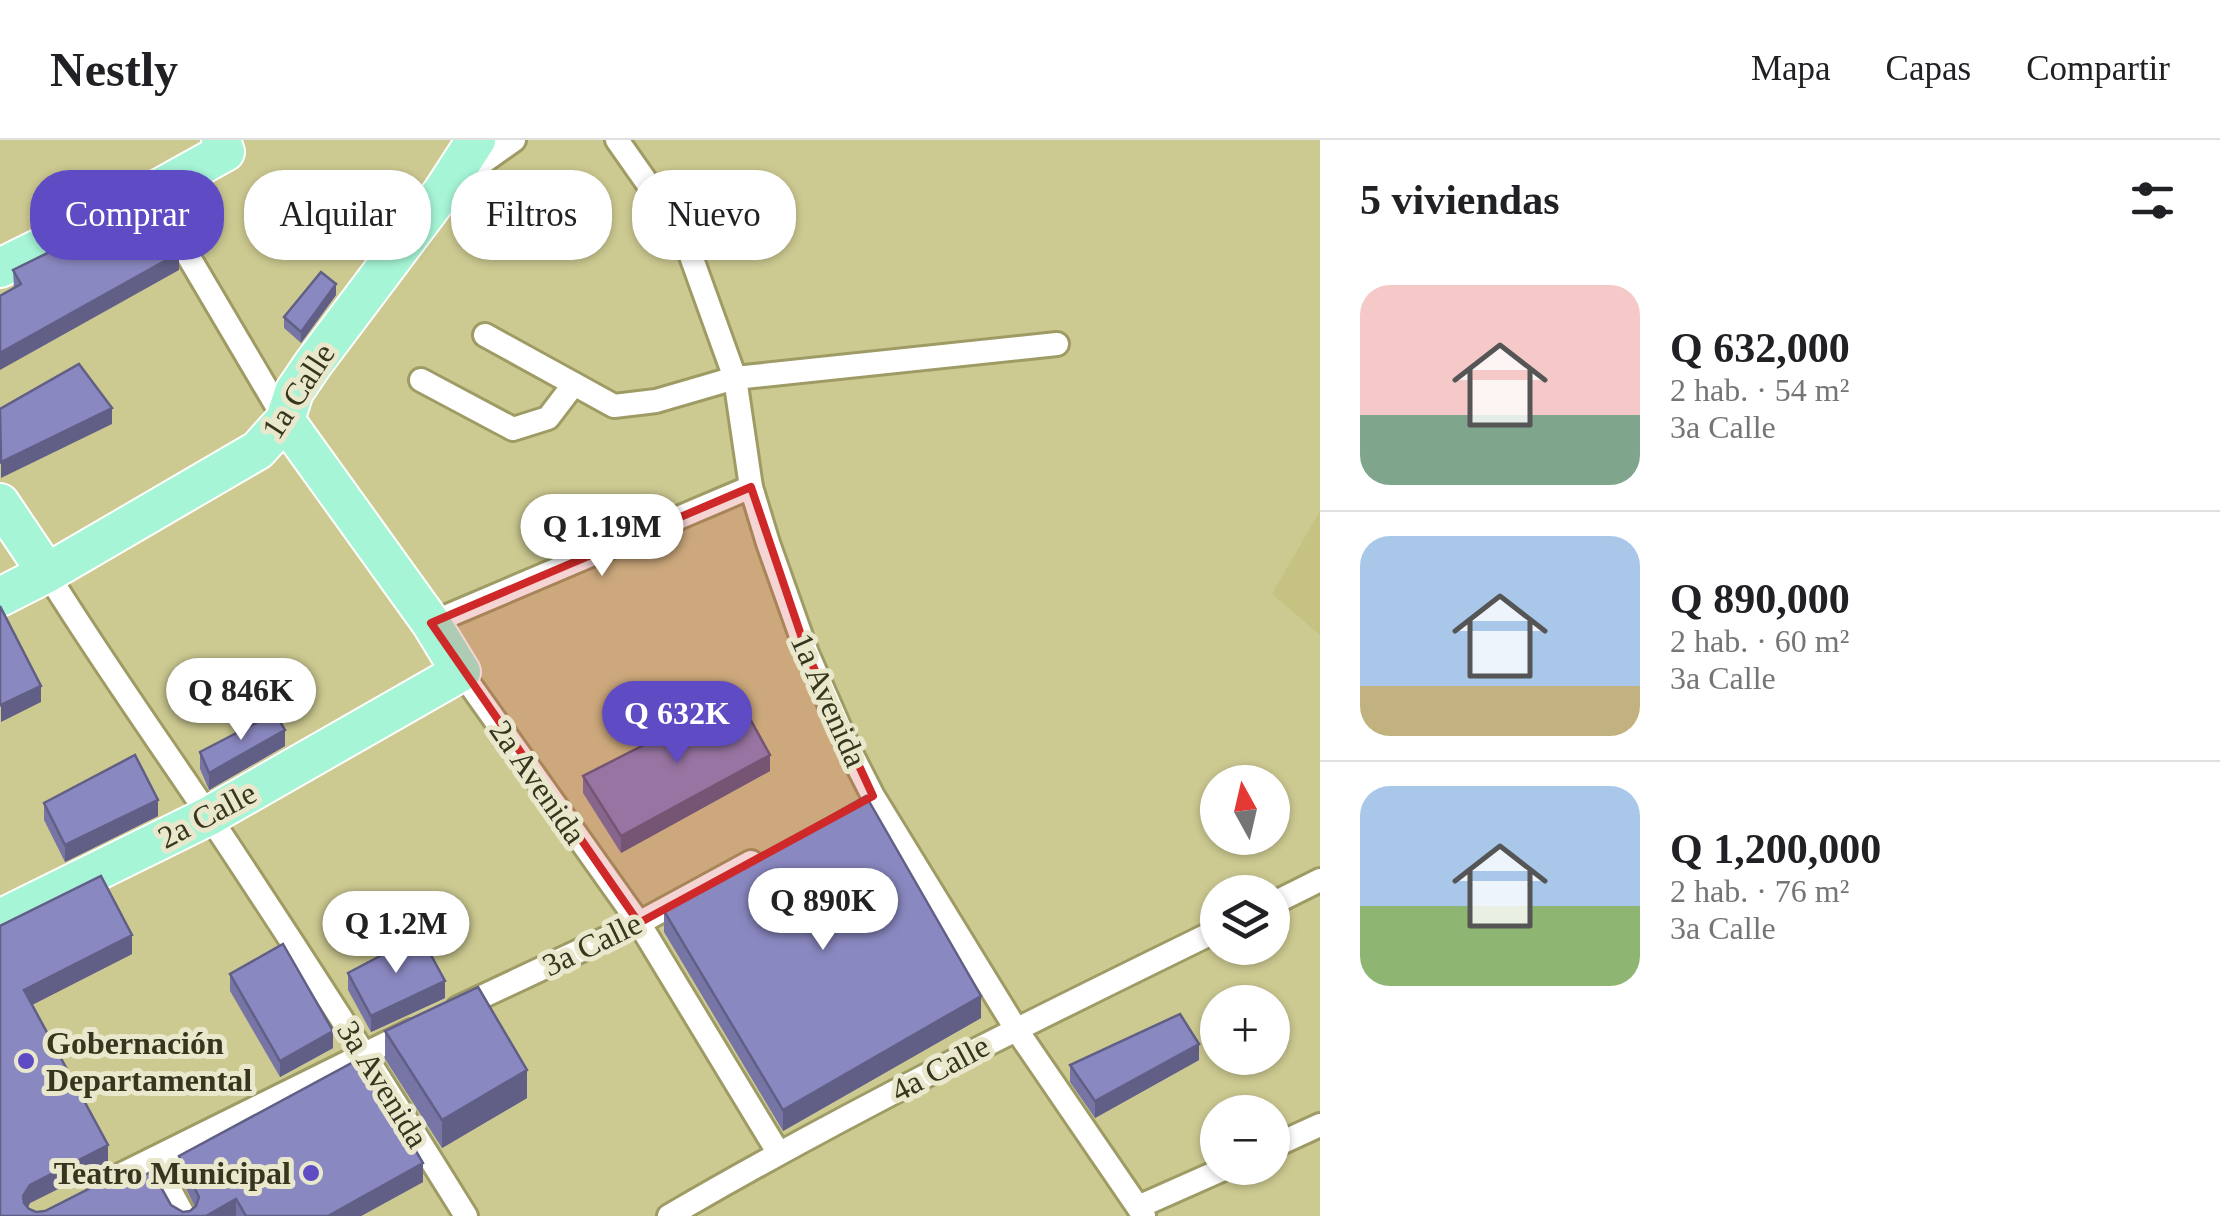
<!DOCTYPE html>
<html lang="es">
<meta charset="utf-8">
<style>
:root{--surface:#fff;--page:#f2f2f2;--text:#202124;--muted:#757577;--line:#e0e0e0;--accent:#5f4bc4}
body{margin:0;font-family:"Times New Roman",serif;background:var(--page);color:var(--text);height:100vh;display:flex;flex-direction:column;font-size:38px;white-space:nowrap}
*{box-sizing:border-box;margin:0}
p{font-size:32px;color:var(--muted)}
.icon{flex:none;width:55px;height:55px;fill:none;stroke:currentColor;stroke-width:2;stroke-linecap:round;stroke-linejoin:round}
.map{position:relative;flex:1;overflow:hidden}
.sheet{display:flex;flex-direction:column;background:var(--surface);width:900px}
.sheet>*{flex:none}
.top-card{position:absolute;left:30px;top:30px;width:950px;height:90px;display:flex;gap:20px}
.needle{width:65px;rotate:352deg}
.fabs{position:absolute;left:1200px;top:625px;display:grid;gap:20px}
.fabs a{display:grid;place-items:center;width:90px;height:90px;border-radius:50%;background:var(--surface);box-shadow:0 2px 8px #0004;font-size:50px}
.price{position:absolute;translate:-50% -85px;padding:0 22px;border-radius:35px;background:#fff;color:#222;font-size:32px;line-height:65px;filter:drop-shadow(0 2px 5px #0008)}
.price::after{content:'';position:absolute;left:50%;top:60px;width:30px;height:22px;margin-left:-15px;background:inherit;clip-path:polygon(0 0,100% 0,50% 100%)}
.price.selected{background:var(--accent);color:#fff}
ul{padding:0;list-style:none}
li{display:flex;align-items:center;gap:30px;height:250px;padding:0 40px}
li+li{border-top:2px solid var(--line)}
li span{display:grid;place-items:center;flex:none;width:280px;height:200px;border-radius:30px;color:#555}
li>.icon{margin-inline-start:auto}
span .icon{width:120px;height:120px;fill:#fffc;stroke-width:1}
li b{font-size:42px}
h2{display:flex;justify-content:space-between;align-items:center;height:120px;padding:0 40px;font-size:42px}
.chip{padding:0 35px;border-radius:40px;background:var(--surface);box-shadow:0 2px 8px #0004;font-size:35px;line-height:90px}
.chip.selected{background:var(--accent);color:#fff}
header{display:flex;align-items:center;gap:60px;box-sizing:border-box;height:140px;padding:0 50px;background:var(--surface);border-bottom:2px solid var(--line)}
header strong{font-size:48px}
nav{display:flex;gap:55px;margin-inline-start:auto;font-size:35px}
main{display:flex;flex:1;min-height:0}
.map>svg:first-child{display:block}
.built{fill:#c6c382}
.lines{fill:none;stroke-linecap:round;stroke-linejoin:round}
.minor-casing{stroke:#9f9b65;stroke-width:28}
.primary-casing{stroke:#fff;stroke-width:42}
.minor{stroke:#fff;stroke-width:22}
.primary{stroke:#a6f5d6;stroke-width:38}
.wall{fill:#7775a5}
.shaded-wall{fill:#615f86}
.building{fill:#8a88c0;stroke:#615f86;stroke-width:2.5}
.marked{fill:#ce2928;fill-opacity:0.2;stroke:#ce2928;stroke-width:8;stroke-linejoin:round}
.poi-dot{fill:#5f4bc4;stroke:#e9e8cc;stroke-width:4}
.labels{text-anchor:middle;stroke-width:10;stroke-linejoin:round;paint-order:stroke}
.street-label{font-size:32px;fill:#36351e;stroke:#e9e8cc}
.poi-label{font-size:32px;font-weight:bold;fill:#36351e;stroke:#e9e8cc;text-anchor:start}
</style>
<header>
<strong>Nestly</strong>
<nav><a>Mapa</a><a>Capas</a><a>Compartir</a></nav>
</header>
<main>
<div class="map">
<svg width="1320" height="1076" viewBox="0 0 1320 1076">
<rect width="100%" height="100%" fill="#ccc991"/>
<path class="built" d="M1320,371V495L1272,454Z"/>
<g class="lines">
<g class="minor-casing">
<g id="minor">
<path d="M617,0L683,94L735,238L751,347L768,403L807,513L849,609L873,656L1016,889L1144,1076"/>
<path d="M462,37L514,0"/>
<path d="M151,53L285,280"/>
<path d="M485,195L614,266L656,261L735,238L1057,204"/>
<path d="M421,240L513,289L548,278L574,244"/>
<path d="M47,433C99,517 156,597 211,679C298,810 383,942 466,1076"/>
<path d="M431,483L751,347"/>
<path d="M461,532L639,783L778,1012"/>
<path d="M1272,764L1320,740"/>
<path d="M458,868L639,783L751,722"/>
<path d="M1272,1007L1320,985"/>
<path d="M153,1019L184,1076"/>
<path d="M108,1041L411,891"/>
<path d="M1138,1067L1226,1028"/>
<path d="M669,1076C847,972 1032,881 1218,790"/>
</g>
</g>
<g class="primary-casing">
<g id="primary">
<path d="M0,128L151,53L225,12L221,0"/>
<path d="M0,363L47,433"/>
<path d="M0,457L47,433L258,310L285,280L294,252L313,224L443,51L476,0"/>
<path d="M0,779L209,676L461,532L431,483L285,280"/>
</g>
</g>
<use href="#minor" class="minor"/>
<use href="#primary" class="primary"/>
</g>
<g class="wall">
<path d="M83,98L179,130L14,148L13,130Z"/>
<path d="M336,155L301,203L284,188V177Z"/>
<path d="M285,606L209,650L200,629V612Z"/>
<path d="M770,631L621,713L583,653V636Z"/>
<path d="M44,663L158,676L65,722L44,680Z"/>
<path d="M664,771L981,878L783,991L664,792Z"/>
<path d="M0,786L132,814L32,865L108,1024L30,1063L28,1068L29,1069L36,1072L45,1071L140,1038L171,1065L183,1072L190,1071L195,1067L179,1035V1016L416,1011L423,1042L361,1076H0Z"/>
<path d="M348,833L445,858L371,892L348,850Z"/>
<path d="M230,834L333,908L280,937L230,851Z"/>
<path d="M385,891L527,958L442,1008L385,919Z"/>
<path d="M1199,920L1095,978L1070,942V925Z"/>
</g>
<g class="shaded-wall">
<path d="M179,113V130L0,230V213Z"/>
<path d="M336,144V155L301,203V192Z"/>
<path d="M112,268V284L1,338V322Z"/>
<path d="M41,546V562L1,582V565Z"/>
<path d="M285,590V606L209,650V633Z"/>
<path d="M770,615V631L621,713V696Z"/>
<path d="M158,660V676L65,722V705Z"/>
<path d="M132,795V814L24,869V850Z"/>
<path d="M445,841V858L371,892V876Z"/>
<path d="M981,856V878L783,991V970Z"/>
<path d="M333,891V908L280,937V921Z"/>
<path d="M1199,904V920L1095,978V961Z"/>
<path d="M527,930V958L442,1008V980Z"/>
<path d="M108,1005V1024L30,1063L23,1074V1056L30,1045Z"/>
<path d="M423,1023V1042L361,1076H328Z"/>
<path d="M236,1059V1076H206Z"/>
</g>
<g class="building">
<path d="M149,63L179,113L0,213V156L21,144L13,130L82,96L83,98Z"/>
<path d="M321,132L336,144L301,192L284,177Z"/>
<path d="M79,224L112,268L1,322L0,269Z"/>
<path d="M0,466L41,546L1,565L0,563Z"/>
<path d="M738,557L770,615L621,696L583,636Z"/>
<path d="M275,573L285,590L209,633L200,612Z"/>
<path d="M135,615L158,660L65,705L44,663Z"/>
<path d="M866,656L981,856L783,970L664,771Z"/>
<path d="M101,736L132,795L24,850L108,1005L30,1045L23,1056L24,1063L29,1069L36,1072L45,1071L134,1026L140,1038L152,1031L171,1065L183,1072L190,1071L196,1066L199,1057L179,1016L361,918L416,1005L413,1006L423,1023L328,1076H246L236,1059L206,1076H0V786Z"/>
<path d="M420,795L445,841L371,876L348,833Z"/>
<path d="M283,804L333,891L280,921L230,834Z"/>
<path d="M478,847L527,930L442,980L385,891Z"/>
<path d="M1180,874L1199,904L1095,961L1070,925Z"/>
</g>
<path class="marked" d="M751,347L807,513L873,656L639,783L431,483Z"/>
<g class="poi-dot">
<circle cx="26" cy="921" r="10"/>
<circle cx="311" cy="1033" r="10"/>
</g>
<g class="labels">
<g class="street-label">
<text transform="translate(298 251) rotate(-57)" y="11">1a Calle</text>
<text transform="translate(829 560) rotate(66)" y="11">1a Avenida</text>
<text transform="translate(538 642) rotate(55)" y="11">2a Avenida</text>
<text transform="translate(207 675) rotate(-28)" y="11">2a Calle</text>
<text transform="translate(592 804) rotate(-26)" y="11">3a Calle</text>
<text transform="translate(940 928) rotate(-28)" y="11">4a Calle</text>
<text transform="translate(383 944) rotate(58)" y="11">3a Avenida</text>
</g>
<g class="poi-label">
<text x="46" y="914">Gobernación<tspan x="46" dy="37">Departamental</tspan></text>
<text x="291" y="1044" text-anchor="end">Teatro Municipal</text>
</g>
</g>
</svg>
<div class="fabs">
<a><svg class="needle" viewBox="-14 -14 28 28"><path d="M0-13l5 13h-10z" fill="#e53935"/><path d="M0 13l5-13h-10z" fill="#757577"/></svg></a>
<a><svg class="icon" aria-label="layers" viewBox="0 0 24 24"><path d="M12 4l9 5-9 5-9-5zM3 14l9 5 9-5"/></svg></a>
<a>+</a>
<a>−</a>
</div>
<b class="price" style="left:602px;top:439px">Q 1.19M</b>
<b class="price" style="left:241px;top:603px">Q 846K</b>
<b class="price selected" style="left:677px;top:626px">Q 632K</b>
<b class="price" style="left:823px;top:813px">Q 890K</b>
<b class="price" style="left:396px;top:836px">Q 1.2M</b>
<div class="top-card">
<a class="chip selected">Comprar</a>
<a class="chip">Alquilar</a>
<a class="chip">Filtros</a>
<a class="chip">Nuevo</a>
</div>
</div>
<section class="sheet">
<h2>5 viviendas<svg class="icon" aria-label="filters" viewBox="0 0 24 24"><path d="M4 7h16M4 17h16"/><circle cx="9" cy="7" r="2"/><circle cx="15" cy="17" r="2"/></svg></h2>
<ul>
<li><span style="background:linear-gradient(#f6c9c9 65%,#7fa58c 0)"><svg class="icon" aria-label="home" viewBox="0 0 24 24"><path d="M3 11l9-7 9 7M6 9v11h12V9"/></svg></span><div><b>Q 632,000</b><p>2 hab. · 54 m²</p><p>3a Calle</p></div></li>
<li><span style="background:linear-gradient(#a9c7e8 75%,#c2b280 0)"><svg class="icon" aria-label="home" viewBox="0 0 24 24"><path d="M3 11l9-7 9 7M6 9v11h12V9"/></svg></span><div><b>Q 890,000</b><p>2 hab. · 60 m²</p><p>3a Calle</p></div></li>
<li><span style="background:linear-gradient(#a9c7e8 60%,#8fb573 0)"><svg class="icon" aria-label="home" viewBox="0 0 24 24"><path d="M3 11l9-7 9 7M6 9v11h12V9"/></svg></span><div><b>Q 1,200,000</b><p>2 hab. · 76 m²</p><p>3a Calle</p></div></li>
</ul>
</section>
</main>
